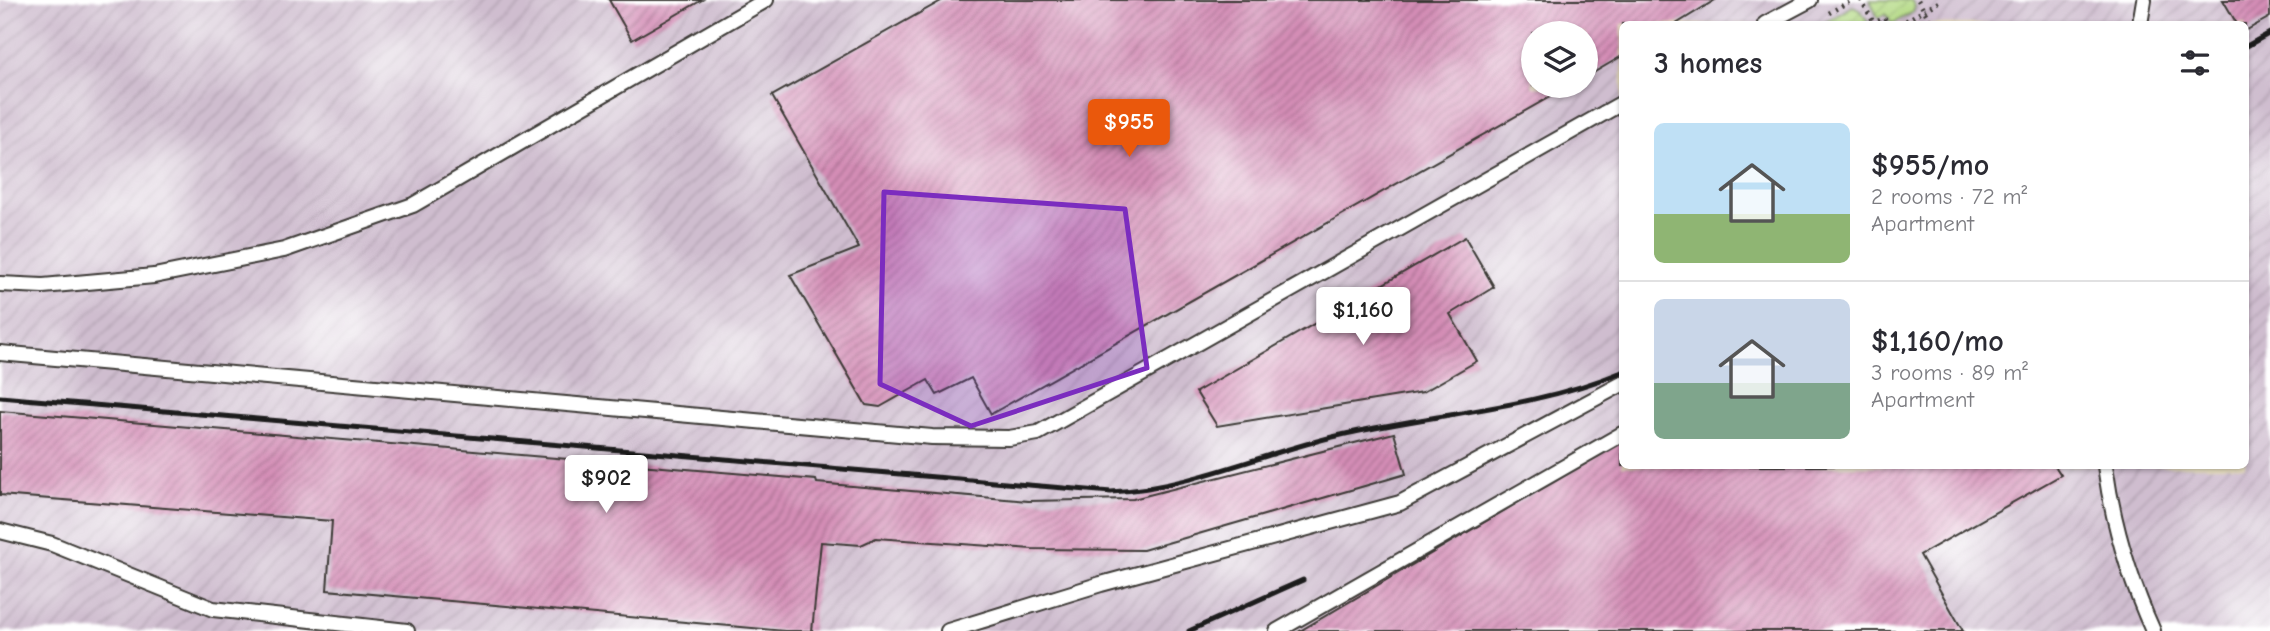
<!DOCTYPE html>
<meta charset="utf-8">
<style>
:root{--surface:#fff;--page:#f2f2f3;--text:#2b2b33;--muted:#7c7c81;--line:#e1e1e2;--accent:#ea580c}
body{margin:0;font-family:"Comic Neue",sans-serif;background:var(--page);color:var(--text);height:100vh;display:flex;flex-direction:column;font-size:26px;white-space:nowrap}
*{box-sizing:border-box;margin:0}
p{font-size:23px;color:var(--muted)}
.icon{flex:none;width:38px;height:38px;fill:none;stroke:currentColor;stroke-width:2;stroke-linecap:round;stroke-linejoin:round}
.map{position:relative;flex:1;overflow:hidden}
.panel{position:absolute;left:1619px;top:21px;width:630px;height:448px;display:flex;flex-direction:column;background:var(--surface);border-radius:10px;box-shadow:0 2px 5px #0004}
.panel>*{flex:none}
.controls{position:absolute;left:1521px;top:21px;display:grid;gap:14px}
.controls a{display:grid;place-items:center;width:77px;height:77px;border-radius:50%;background:var(--surface);box-shadow:0 2px 5px #0004;font-size:35px}
.price{position:absolute;translate:-50% -60px;padding:0 16px;border-radius:7px;background:#fff;color:#222;font-size:23px;line-height:46px;filter:drop-shadow(0 2px 4px #0008)}
.price::after{content:'';position:absolute;left:50%;top:42px;width:21px;height:16px;margin-left:-10px;background:inherit;clip-path:polygon(0 0,100% 0,50% 100%)}
.price.current{background:var(--accent);color:#fff}
ul{padding:0;list-style:none}
li{display:flex;align-items:center;gap:21px;height:175px;padding:0 35px}
li+li{border-top:2px solid var(--line)}
li span{display:grid;place-items:center;flex:none;width:196px;height:140px;border-radius:10px;color:#555}
li>.icon{margin-inline-start:auto}
span .icon{width:84px;height:84px;fill:#fffc;stroke-width:1}
li b{font-size:30px}
h2{display:flex;justify-content:space-between;align-items:center;height:84px;padding:0 35px;font-size:30px}
.map>svg:first-child{display:block}
.industrial{fill:url(#industrial-furrows);fill-rule:evenodd}
.garden{fill:url(#garden-furrows);stroke:#687a50;stroke-width:2}
.building{fill:url(#building-hatch)}
.lines{fill:none;stroke-linecap:round;stroke-linejoin:round}
.lane-casing{stroke:#3b3934;stroke-width:18}
.path{stroke:#3b3934;stroke-width:4.5;stroke-dasharray:2 5;stroke-linecap:butt}
.lane{stroke:#fff;stroke-width:14}
.rail{stroke:#1c1c1c;stroke-width:5}
.marked{fill:#7b2cbf;fill-opacity:0.2;stroke:#7b2cbf;stroke-width:5;stroke-linejoin:round}
</style>
<div class="map">
<svg width="2270" height="631" viewBox="0 0 2270 631">
<defs>
<pattern id="industrial-furrows" width="10" height="10" patternUnits="userSpaceOnUse" patternTransform="scale(1.75)"><rect width="10" height="10" fill="#cfbdcf"/><path d="M-1 1l2-2M0 10L10 0M9 11l2-2" fill="none" stroke="#b1a2b1"/></pattern>
<pattern id="garden-furrows" width="10" height="10" patternUnits="userSpaceOnUse" patternTransform="scale(1.75)"><rect width="10" height="10" fill="#b3d983"/><path d="M-1 1l2-2M0 10L10 0M9 11l2-2" fill="none" stroke="#99ba71"/></pattern>
<pattern id="building-hatch" width="6" height="6" patternUnits="userSpaceOnUse" patternTransform="scale(1.75)"><rect width="6" height="6" fill="#d48db6"/><path d="M-1 1l2-2M0 6l6-6M5 7l2-2" fill="none" stroke="#ab7293"/></pattern>
</defs>
<rect width="100%" height="100%" fill="#fff"/>
<filter id="ink" filterUnits="userSpaceOnUse"><feTurbulence type="fractalNoise" baseFrequency=".0143" numOctaves="2"/><feDisplacementMap in="SourceGraphic" scale="14" xChannelSelector="R" yChannelSelector="G"/><feConvolveMatrix kernelMatrix="1 2 1 2 8 2 1 2 1" color-interpolation-filters="sRGB"/></filter>
<filter id="wash" filterUnits="userSpaceOnUse"><feTurbulence type="fractalNoise" baseFrequency=".00686" numOctaves="4" result="noise"/><feDisplacementMap in="SourceGraphic" scale="28" xChannelSelector="R" yChannelSelector="G"/><feGaussianBlur stdDeviation="1.57" result="paint"/><feColorMatrix in="noise" values="0 0 0 0 0 0 0 0 0 0 0 0 0 0 0 0 0 1.4 0 .05"/><feComposite in="paint" operator="in"/></filter>
<g filter="url(#wash)">
<rect width="100%" height="100%" fill="#ebe0bd"/>
<path class="industrial" d="M0,0H2270V631H0ZM1622,24H2245V466H1622ZM1533,33H1586V86H1533Z"/>
<g class="garden">
<path d="M1870,0H1911L1915,6L1913,12L1892,24L1886,14L1878,18Z"/>
<path d="M1853,6L1860,9L1869,24H1822Z"/>
</g>
<g id="blocks">
<g class="building">
<path d="M609,0H702L632,40Z"/>
<path d="M943,0H1715L1676,24H1622V56L1586,77V33H1533V86H1569L991,414L971,378L937,395L928,380L880,407L866,405L790,275L859,248L772,96Z"/>
<path d="M2223,0H2270V17L2245,31V24H2237Z"/>
<path d="M1465,237L1494,287L1450,314L1477,361L1423,392L1217,426L1196,392Z"/>
<path d="M0,411L816,480L817,483L1028,501L1133,499L1394,433L1406,474L1143,550L1032,549L876,538L861,545L821,542L812,631H785L327,590L332,521L0,495Z"/>
<path d="M1622,441V466H2055L2061,475L1920,555L1963,631H1300Z"/>
</g>
</g>
</g>
<g filter="url(#ink)">
<use href="#blocks" fill-opacity="0" stroke="#3b3934" stroke-width="2"/>
<g class="lines">
<g class="lane-casing">
<g id="lane">
<path d="M1765,24L1810,0"/>
<path d="M2140,24L2144,0"/>
<path d="M0,284L43,286L154,276L284,250L413,205L766,0"/>
<path d="M0,353L932,437L1009,438L1038,433L1622,103"/>
<path d="M2105,466C2113,524 2129,578 2153,631"/>
<path d="M0,531L52,544L213,609L407,631"/>
<path d="M948,631L1101,584L1400,503L1622,384"/>
<path d="M1277,631L1622,434"/>
</g>
</g>
<g class="path">
<path d="M1861,0L1874,23"/>
<path d="M1918,0L1932,24"/>
<path d="M1829,13L1852,0"/>
<path d="M1872,24L1884,18L1888,24"/>
<path d="M1900,24L1942,0"/>
</g>
<use href="#lane" class="lane"/>
<g class="rail">
<path d="M2245,47L2270,33"/>
<path d="M0,397L1111,492C1190,488 1262,453 1337,436C1431,414 1533,409 1622,372"/>
<path d="M1189,631L1303,580"/>
</g>
</g>
</g>
<path class="marked" d="M884,192L1125,209L1147,368L971,426L880,384Z"/>
</svg>
<div class="controls">
<a><svg class="icon" aria-label="layers" viewBox="0 0 24 24"><path d="M12 4l9 5-9 5-9-5zM3 14l9 5 9-5"/></svg></a>
</div>
<b class="price current" style="left:1129px;top:159px">$955</b>
<b class="price" style="left:1363px;top:347px">$1,160</b>
<b class="price" style="left:606px;top:515px">$902</b>
<section class="panel">
<h2>3 homes<svg class="icon" aria-label="filters" viewBox="0 0 24 24"><path d="M4 7h16M4 17h16"/><circle cx="9" cy="7" r="2"/><circle cx="15" cy="17" r="2"/></svg></h2>
<ul>
<li><span style="background:linear-gradient(#bfe0f5 65%,#8fb573 0)"><svg class="icon" aria-label="home" viewBox="0 0 24 24"><path d="M3 11l9-7 9 7M6 9v11h12V9"/></svg></span><div><b>$955/mo</b><p>2 rooms · 72 m²</p><p>Apartment</p></div></li>
<li><span style="background:linear-gradient(#c9d6e8 60%,#7fa58c 0)"><svg class="icon" aria-label="home" viewBox="0 0 24 24"><path d="M3 11l9-7 9 7M6 9v11h12V9"/></svg></span><div><b>$1,160/mo</b><p>3 rooms · 89 m²</p><p>Apartment</p></div></li>
</ul>
</section>
</div>
